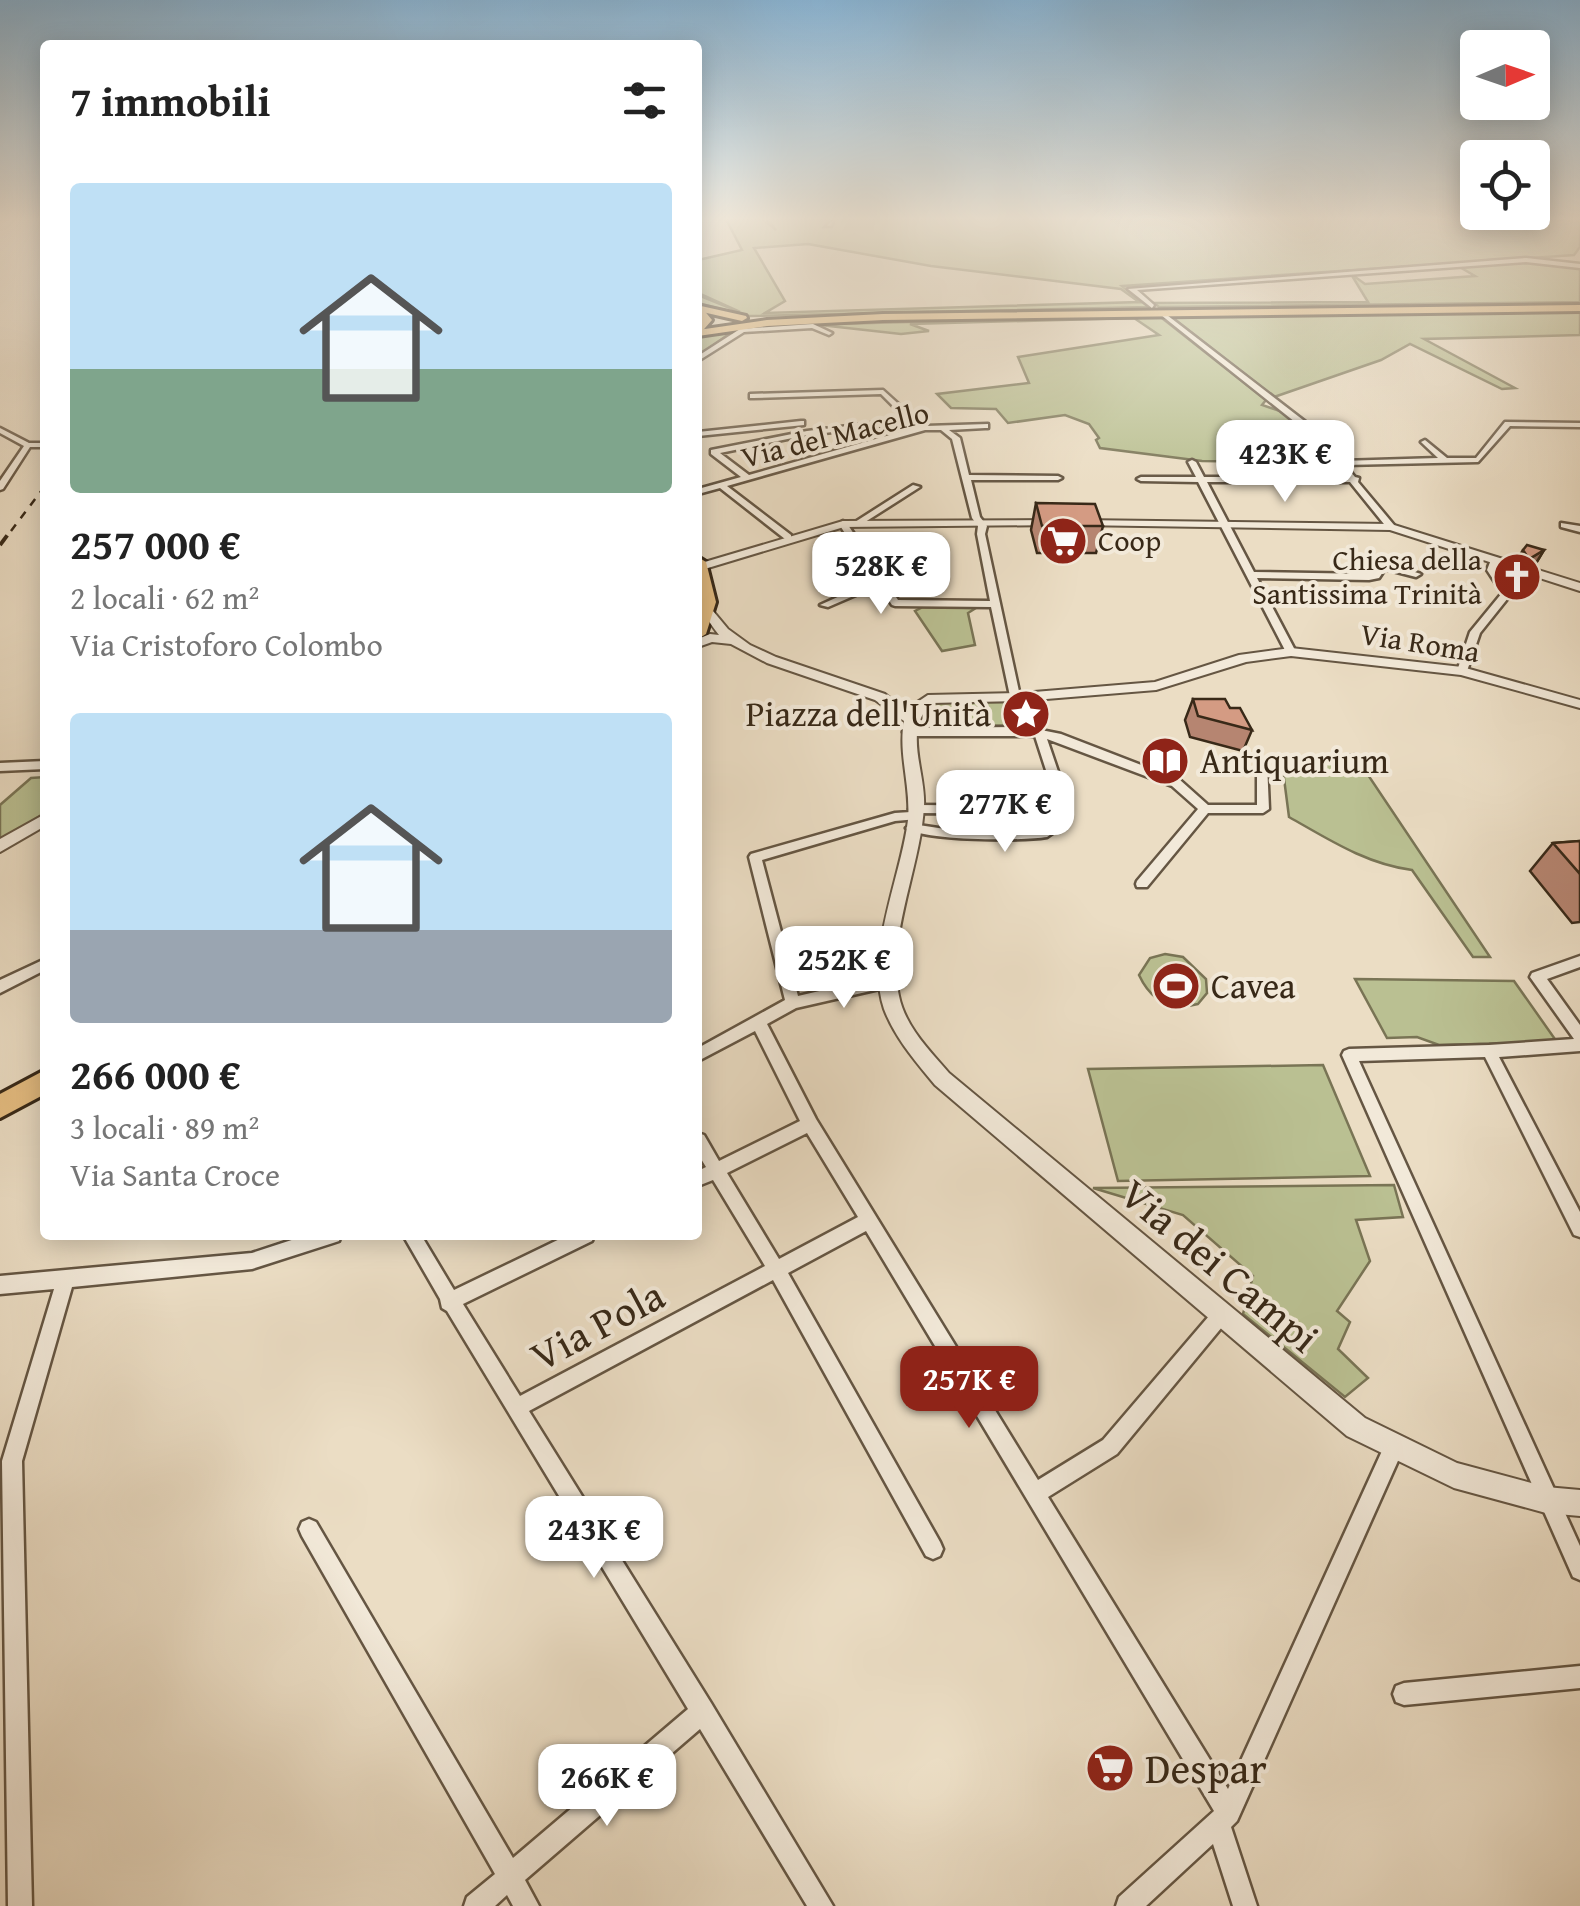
<!DOCTYPE html>
<html lang="it">
<meta charset="utf-8">
<style>
:root{--surface:#fff;--page:#f6f6f6;--text:#222;--muted:#767676;--accent:#8f2418}
body{margin:0;font-family:"Gentium Book Plus",serif;background:var(--page);color:var(--text);height:100vh;display:flex;flex-direction:column;font-size:38px;white-space:nowrap}
*{box-sizing:border-box;margin:0}
p{font-size:32px;color:var(--muted)}
.icon{flex:none;width:55px;height:55px;fill:none;stroke:currentColor;stroke-width:2;stroke-linecap:round;stroke-linejoin:round}
.map{position:relative;flex:1;overflow:hidden}
.details{position:absolute;left:40px;top:40px;width:662px;height:1200px;display:flex;flex-direction:column;background:var(--surface);border-radius:10px;box-shadow:0 5px 25px #0003}
.details>*{flex:none}
.needle{width:65px;rotate:88deg}
.tools{position:absolute;left:1460px;top:30px;display:grid;gap:20px}
.tools a{display:grid;place-items:center;width:90px;height:90px;border-radius:10px;background:var(--surface);box-shadow:0 5px 25px #0003;font-size:50px}
.price{position:absolute;translate:-50% -85px;padding:0 22px;border-radius:20px;background:#fff;color:#222;font-size:32px;line-height:65px;filter:drop-shadow(0 2px 5px #0008)}
.price::after{content:'';position:absolute;left:50%;top:60px;width:30px;height:22px;margin-left:-15px;background:inherit;clip-path:polygon(0 0,100% 0,50% 100%)}
.price.current{background:var(--accent);color:#fff}
ul{padding:0;list-style:none}
li{display:grid;align-content:center;gap:20px;height:530px;padding:0 30px}
li span{display:grid;place-items:center;height:310px;border-radius:10px;color:#555}
li>.icon{margin-inline-start:auto}
span .icon{width:180px;height:180px;fill:#fffc;stroke-width:1}
li b{font-size:42px}
h2{display:flex;justify-content:space-between;align-items:center;height:120px;padding:0 30px;font-size:42px}
.map>svg:first-child{display:block}
.green{fill:#bac092;stroke:#797455;stroke-width:2.5;fill-rule:evenodd}
.lines{fill:none;stroke-linecap:round;stroke-linejoin:round}
.minor-casing{stroke:#655643;stroke-width:5}
.tertiary-casing{stroke:#655643;stroke-width:4}
.primary-casing{stroke:#382918;stroke-width:6}
.trunk-casing{stroke:#382918;stroke-width:6}
.minor{fill:#f2e9d9;fill-rule:evenodd}
.tertiary{fill:#f2e9d9;fill-rule:evenodd}
.primary{fill:#e6be82;fill-rule:evenodd}
.trunk{fill:#e6be82;fill-rule:evenodd}
.rail-far1{stroke:#382918;stroke-width:2.5;stroke-dasharray:8 8;stroke-linecap:butt}
.rail{stroke:#382918;stroke-width:4;stroke-dasharray:12 12;stroke-linecap:butt}
.wall{fill:#b68571;stroke:#382918;stroke-width:2.5}
.shaded-wall{fill:#946c5c;stroke:#382918;stroke-width:2.5}
.building{fill:#d49b83;stroke:#382918;stroke-width:2.5}
.labels{text-anchor:middle;stroke-width:8;stroke-linejoin:round;paint-order:stroke}
.far-street-label{font-size:30px;fill:#382918;stroke:#f2e9d9}
.far-poi-label{font-size:30px;fill:#382918;stroke:#f2e9d9;text-anchor:start}
.poi-label{font-size:35px;fill:#382918;stroke:#f2e9d9;text-anchor:start}
.near-street-label{font-size:42px;fill:#382918;stroke:#f2e9d9}
.near-poi-label{font-size:42px;fill:#382918;stroke:#f2e9d9;text-anchor:start}
</style>
<div class="map">
<svg width="1580" height="1906" viewBox="0 0 1580 1906">
<rect width="100%" height="100%" fill="#ebddc4"/>
<filter id="stains"><feTurbulence type="fractalNoise" baseFrequency=".002" numOctaves="4"/><feColorMatrix values="0 0 0 0 .2 0 0 0 0 .09 0 0 0 0 .02 0 0 0 .5 -.17"/></filter>
<radialGradient id="worn" r=".72"><stop offset=".6" stop-color="#630" stop-opacity="0"/><stop offset="1" stop-color="#630" stop-opacity=".3"/></radialGradient>
<g class="green">
<path d="M726,219H763L776,230L767,219H832L824,227H832L835,219H1580V247L1574,255L1122,286L1149,307L748,316L698,303V295L740,312L698,293V260L742,250ZM808,244L931,266L1121,289L1139,302L765,313L785,301L754,248Z"/>
<path d="M1537,262L1580,267V302L1159,307L1154,303L1368,302L1351,274L1365,284L1475,276L1458,266Z"/>
<path d="M1580,310V335L1424,339L1515,388L1502,389L1410,344L1381,360L1274,397L1168,314Z"/>
<path d="M1158,315L1266,400L1262,405L1280,411L1298,424L1295,428L1314,437L1336,463L1202,461L1100,448L1096,440L1099,438L1089,424L1065,415L1008,423L996,409L951,408L937,394L1029,383L1018,357L1159,335L1134,318L910,324L929,331L901,334L820,325L746,328L736,329L698,356V338L730,327Z"/>
<path d="M923,607L976,608L968,613L975,645L942,651L915,611Z"/>
<path d="M935,702H1010L1020,726L939,725L923,713Z"/>
<path d="M1354,754L1490,957H1473L1412,870C1366,864 1328,839 1289,817L1282,763Z"/>
<path d="M45,777V813L0,841V805L31,778Z"/>
<path d="M1165,954L1183,957L1206,979L1207,993L1198,1004C1170,1011 1151,1001 1139,975L1150,958Z"/>
<path d="M1355,979L1514,981L1557,1042L1439,1045L1417,1037L1387,1038Z"/>
<path d="M1323,1065L1370,1176L1118,1181L1088,1069Z"/>
<path d="M1394,1185L1403,1217L1356,1220L1370,1261L1337,1311L1350,1322L1338,1349L1368,1378L1345,1397L1243,1314L1253,1276L1183,1215L1093,1188Z"/>
</g>
<g class="lines">
<g class="minor-casing">
<g id="minor">
<path d="M1526,258L1580,264V268L1526,262L1137,290L1154,305L1152,308L1128,289Z"/>
<path d="M1163,312L1316,430L1341,461L1438,458L1421,442L1425,440L1447,458H1476L1505,422L1580,423V427L1510,426L1478,462L1345,465L1355,477L1359,478L1358,482L1394,525V529H1388L1350,482H1207L1254,572L1369,574H1373L1380,563L1383,562L1421,574L1416,577L1385,569L1379,578L1369,580L1257,578L1296,652L1291,655L1287,654L1198,482L1141,481L1137,479L1141,477H1196L1188,462L1192,460L1196,462L1204,477H1346L1310,434L1161,315Z"/>
<path d="M813,324L832,333L829,335L812,328L744,332L698,361V356L740,329Z"/>
<path d="M883,390L915,419L926,426L988,424V428H985L949,430L960,438L969,475L1058,476L1062,478L1058,480H971L980,517L987,526L985,534L1020,696L1019,698H1011L1010,696L991,607L895,606L892,605L879,585L828,607L820,605L875,580L839,524L843,521L846,522L898,600L990,601L977,534L978,526L972,518L952,439L941,430H925L727,486L791,535V539H785L720,488L698,494V489L741,477L711,454V450L807,431L906,419L881,394L753,398H750V394ZM911,423L918,427L749,475L720,453L807,435Z"/>
<path d="M801,421H804V425L698,436V432Z"/>
<path d="M0,428L29,443H45V447H30L3,489L0,490V481L24,446L0,433Z"/>
<path d="M913,485L920,487L862,524L855,522Z"/>
<path d="M1561,523L1580,526V532L1561,527Z"/>
<path d="M1492,557L1500,559L1497,570L1512,593L1480,633L1467,671L1466,673H1458L1457,671L1470,632L1502,593L1487,570Z"/>
<path d="M1026,727L1061,734L1180,780L1208,805H1257V766L1259,763H1267L1269,809L1263,813H1208L1147,887H1137L1136,884L1137,881L1198,809L1172,786L1047,739L1067,798L1057,830L1047,837C1022,841 924,841 906,828L912,824L945,829L1041,830L1046,827L1050,814L918,813L920,816L918,819L895,821L762,860L798,996L888,975L893,977L895,981L893,985L888,987L796,1008L767,1024L816,1119L1038,1480L1103,1440L1215,1309L1221,1306L1227,1309L1230,1315L1227,1321L1117,1454L1048,1497L1228,1789L1387,1440L1394,1437L1401,1440L1404,1447L1401,1454L1237,1821L1231,1827L1257,1906H1233L1213,1844L1146,1906H1116L1119,1897L1214,1811L866,1231L788,1273L940,1542L943,1549L940,1556L933,1559L926,1556L773,1280L529,1411L711,1703L833,1906H807L700,1729L525,1880L539,1906H513L507,1895L495,1906H464L467,1897L495,1874L302,1536L299,1529L302,1522L309,1519L316,1522L513,1858L688,1709L447,1311L442,1308L440,1299L403,1235H421L454,1290L568,1235H594L592,1241L463,1304L520,1396L765,1266L713,1180L698,1186V1171L706,1167L698,1154V1133L704,1135L719,1161L800,1121L755,1031L698,1061V1048L785,1000L749,857L751,854L895,813L911,812L909,809L915,805L1053,806L1055,798L1035,736H909L903,732L909,728ZM807,1133L858,1217L779,1259L727,1173Z"/>
<path d="M45,761V769L0,771V763Z"/>
<path d="M1580,956V967L1547,979L1580,1025V1051L1499,1057L1580,1212V1237L1574,1235L1485,1057L1359,1061L1580,1546V1580L1573,1577L1342,1055L1344,1051L1349,1049L1489,1045L1574,1039L1530,977L1532,973Z"/>
<path d="M45,959V970L0,993V980Z"/>
<path d="M307,1235H341L339,1241L333,1243L252,1269L72,1287L22,1461L32,1906H8L2,1461L54,1289L0,1294V1276L252,1253Z"/>
<path d="M1580,1666V1688L1404,1705L1396,1702L1393,1694L1396,1686L1404,1683Z"/>
</g>
</g>
<g class="tertiary-casing">
<g id="tertiary">
<path d="M1054,520L1060,523L1058,525L844,527L698,571V564L843,521Z"/>
<path d="M1080,520L1391,524L1580,583V591L1390,530L1076,525L1074,523Z"/>
<path d="M698,581L704,585L713,611L728,629L750,645L776,657L885,694L908,712L913,705L928,695L1022,693L1155,682L1239,655L1291,648L1462,667L1580,700V708L1461,675L1291,656L1246,662L1156,690L1022,701L932,703C902,730 926,771 924,806C921,866 886,938 899,996C905,1026 929,1050 949,1073L1365,1418L1457,1463L1546,1487L1580,1490V1516L1546,1513L1454,1488L1347,1436L935,1085C916,1062 895,1038 884,1009C865,953 901,877 908,820C911,787 898,754 904,721L875,700L767,663L731,644L712,642L698,647V639L710,634L719,635C705,616 697,605 698,581Z"/>
<path d="M45,814V826L0,852V839Z"/>
</g>
</g>
<g class="primary-casing">
<g id="primary">
<path d="M698,303L712,320L698,336L702,320Z"/>
<path d="M698,557L706,562L716,602L706,634L698,639Z"/>
<path d="M45,1070V1094L0,1118V1094Z"/>
</g>
</g>
<g class="trunk-casing">
<g id="trunk">
<path d="M1580,305V311L883,320L767,326L698,336V330L767,320L883,314Z"/>
<path d="M701,306L746,316L747,318L742,321L698,311Z"/>
</g>
</g>
<use href="#minor" class="minor"/>
<use href="#tertiary" class="tertiary"/>
<use href="#primary" class="primary"/>
<use href="#trunk" class="trunk"/>
<path class="rail-far1" d="M11,531L45,486"/>
<path class="rail" d="M0,545L12,529"/>
</g>
<g class="wall">
<path d="M1036,503L1103,526L1096,553H1037L1031,530Z"/>
<path d="M1523,550H1544L1527,578L1512,587L1506,578Z"/>
<path d="M1193,699L1230,708L1252,730L1243,751L1190,737L1185,720Z"/>
<path d="M1580,841V922L1572,923L1530,871L1553,843Z"/>
</g>
<path class="shaded-wall" d="M1544,550L1527,578L1512,587L1529,559Z"/>
<g class="building">
<path d="M1036,503L1095,504L1103,526H1042Z"/>
<path d="M1527,545L1544,550L1529,559L1523,550Z"/>
<path d="M1193,699H1225L1230,708H1240L1252,730L1198,716Z"/>
<path d="M1580,841V874L1553,843Z"/>
</g>
<linearGradient id="sky" x2="0" y2="1"><stop stop-color="#89b6d7"/><stop offset="0.45" stop-color="#f6f0e4"/><stop offset="1" stop-color="#f6f0e4" stop-opacity="0"/></linearGradient>
<rect width="1580" height="486" fill="url(#sky)"/>
<defs>
<g id="supermarket-disc" transform="scale(2.5)"><circle r="9.5" fill="#8f2418" stroke="#f2e9d9"/><path d="M-6-5.5h2.5l.6 2H6L4.5 2H-2.5L-4.4-4H-6ZM-1.5 3.2a1.3 1.3 0 1 0 .1 0ZM3 3.2a1.3 1.3 0 1 0 .1 0Z" fill="#fff"/></g>
<g id="church-disc" transform="scale(2.5)"><circle r="9.5" fill="#8f2418" stroke="#f2e9d9"/><path d="M-1.2-6h2.4v3.5h3.3v2.4h-3.3V6h-2.4V-.1h-3.3v-2.4h3.3Z" fill="#fff"/></g>
<g id="sight-disc" transform="scale(2.5)"><circle r="9.5" fill="#8f2418" stroke="#f2e9d9"/><path d="M0-6L1.8-2.2L6-1.7L2.9 1.2L3.7 5.4L0 3.3L-3.7 5.4L-2.9 1.2L-6-1.7L-1.8-2.2Z" fill="#fff"/></g>
<g id="library-disc" transform="scale(2.5)"><circle r="9.5" fill="#8f2418" stroke="#f2e9d9"/><path d="M-6-4Q-3-5.5-.7-3.5V5Q-3 3-6 4ZM6-4Q3-5.5 .7-3.5V5Q3 3 6 4Z" fill="#fff"/></g>
<g id="stadium-disc" transform="scale(2.5)"><circle r="9.5" fill="#8f2418" stroke="#f2e9d9"/><path d="M0-5a6.5 5 0 1 0 0 10a6.5 5 0 1 0 0-10ZM-3.5-1.8h7v3.6h-7Z" fill="#fff"/></g>
</defs>
<g fill-rule="evenodd">
<use href="#supermarket-disc" x="1063" y="541"/>
<use href="#church-disc" x="1517" y="577"/>
<use href="#sight-disc" x="1026" y="714"/>
<use href="#library-disc" x="1165" y="761"/>
<use href="#stadium-disc" x="1176" y="986"/>
<use href="#supermarket-disc" x="1110" y="1768"/>
</g>
<g class="labels">
<g class="far-street-label">
<text transform="translate(835 435) rotate(-14)" y="10">Via del Macello</text>
<text transform="translate(1420 643) rotate(9)" y="10">Via Roma</text>
</g>
<g class="far-poi-label">
<text x="1098" y="551">Coop</text>
<text x="1482" y="570" text-anchor="end">Chiesa della<tspan x="1482" dy="34">Santissima Trinità</tspan></text>
</g>
<g class="poi-label">
<text x="991" y="726" text-anchor="end">Piazza dell'Unità</text>
<text x="1200" y="773">Antiquarium</text>
<text x="1211" y="998">Cavea</text>
</g>
<g class="near-street-label">
<text transform="translate(1220 1265) rotate(40)" y="15">Via dei Campi</text>
<text transform="translate(597 1325) rotate(-28)" y="15">Via Pola</text>
</g>
<g class="near-poi-label">
<text x="1145" y="1783">Despar</text>
</g>
</g>
<rect width="100%" height="100%" filter="url(#stains)"/>
<rect width="100%" height="100%" fill="url(#worn)"/>
</svg>
<div class="tools">
<a><svg class="needle" viewBox="-14 -14 28 28"><path d="M0-13l5 13h-10z" fill="#e53935"/><path d="M0 13l5-13h-10z" fill="#767676"/></svg></a>
<a><svg class="icon" aria-label="locate" viewBox="0 0 24 24"><circle cx="12" cy="12" r="6"/><path d="M12 2v4M12 18v4M2 12h4M18 12h4"/></svg></a>
</div>
<b class="price" style="left:1285px;top:505px">423K €</b>
<b class="price" style="left:881px;top:617px">528K €</b>
<b class="price" style="left:1005px;top:855px">277K €</b>
<b class="price" style="left:844px;top:1011px">252K €</b>
<b class="price current" style="left:969px;top:1431px">257K €</b>
<b class="price" style="left:594px;top:1581px">243K €</b>
<b class="price" style="left:607px;top:1829px">266K €</b>
<section class="details">
<h2>7 immobili<svg class="icon" aria-label="filters" viewBox="0 0 24 24"><path d="M4 7h16M4 17h16"/><circle cx="9" cy="7" r="2"/><circle cx="15" cy="17" r="2"/></svg></h2>
<ul>
<li><span style="background:linear-gradient(#bfe0f5 60%,#7fa58c 0)"><svg class="icon" aria-label="home" viewBox="0 0 24 24"><path d="M3 11l9-7 9 7M6 9v11h12V9"/></svg></span><div><b>257 000 €</b><p>2 locali · 62 m²</p><p>Via Cristoforo Colombo</p></div></li>
<li><span style="background:linear-gradient(#bfe0f5 70%,#9aa5b1 0)"><svg class="icon" aria-label="home" viewBox="0 0 24 24"><path d="M3 11l9-7 9 7M6 9v11h12V9"/></svg></span><div><b>266 000 €</b><p>3 locali · 89 m²</p><p>Via Santa Croce</p></div></li>
</ul>
</section>
</div>
